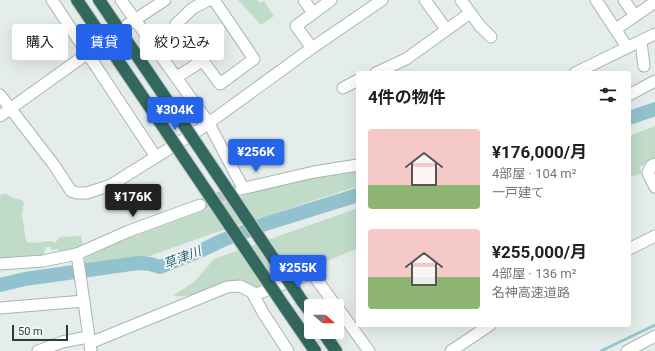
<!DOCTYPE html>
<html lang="ja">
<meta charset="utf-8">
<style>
:root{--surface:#fff;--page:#f2f2f2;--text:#202124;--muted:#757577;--accent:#2563eb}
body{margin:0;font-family:Roboto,"Noto Sans JP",sans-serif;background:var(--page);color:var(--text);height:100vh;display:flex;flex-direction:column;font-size:15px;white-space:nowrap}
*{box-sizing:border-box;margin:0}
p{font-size:13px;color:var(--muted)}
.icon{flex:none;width:22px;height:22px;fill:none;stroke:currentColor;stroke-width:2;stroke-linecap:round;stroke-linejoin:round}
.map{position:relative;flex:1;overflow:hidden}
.sheet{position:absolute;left:356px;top:71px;width:275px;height:256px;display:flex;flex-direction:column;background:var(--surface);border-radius:4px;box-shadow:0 4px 16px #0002}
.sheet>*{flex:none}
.guide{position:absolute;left:12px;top:24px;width:284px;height:36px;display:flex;gap:8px}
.needle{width:26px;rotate:111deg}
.tools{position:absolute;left:304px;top:299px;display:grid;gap:8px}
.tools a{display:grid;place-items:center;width:40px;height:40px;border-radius:4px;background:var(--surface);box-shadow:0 4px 16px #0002;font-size:20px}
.scale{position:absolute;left:12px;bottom:10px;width:56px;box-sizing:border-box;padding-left:4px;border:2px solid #253e38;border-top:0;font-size:11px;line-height:14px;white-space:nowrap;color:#253e38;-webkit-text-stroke:3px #f5faf8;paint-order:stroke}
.price{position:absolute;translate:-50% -34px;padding:0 9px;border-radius:4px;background:var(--accent);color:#fff;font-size:13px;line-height:26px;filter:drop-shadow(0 1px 2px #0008)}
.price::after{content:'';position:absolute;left:50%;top:24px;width:12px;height:9px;margin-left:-6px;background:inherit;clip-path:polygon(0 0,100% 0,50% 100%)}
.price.active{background:#222;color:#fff}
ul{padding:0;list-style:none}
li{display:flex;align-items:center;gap:12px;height:100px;padding:0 12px}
li span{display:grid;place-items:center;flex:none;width:112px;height:80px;border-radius:4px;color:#555}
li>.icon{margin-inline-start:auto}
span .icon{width:48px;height:48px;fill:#fffc;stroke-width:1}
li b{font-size:17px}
h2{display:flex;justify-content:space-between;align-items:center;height:48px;padding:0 12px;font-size:17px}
.tag{padding:0 14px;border-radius:4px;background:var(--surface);box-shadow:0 4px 16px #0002;font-size:14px;line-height:36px}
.tag.active{background:var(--accent);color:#fff}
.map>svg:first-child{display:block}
.green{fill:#c0dcc9}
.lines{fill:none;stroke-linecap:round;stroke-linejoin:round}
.stream{stroke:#92c2cd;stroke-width:2.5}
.river{stroke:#92c2cd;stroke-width:14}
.minor-tunnel{stroke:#bfcac6;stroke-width:11;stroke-dasharray:11 5.5;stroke-linecap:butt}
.minor-casing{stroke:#a8b5b1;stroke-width:13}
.highway-casing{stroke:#c2c9c7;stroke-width:14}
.minor{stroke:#fff;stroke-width:11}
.highway{stroke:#33685f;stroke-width:12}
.highway-bridge-casing{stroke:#c2c9c7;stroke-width:14;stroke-linecap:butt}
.highway-bridge{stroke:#33685f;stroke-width:12}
.labels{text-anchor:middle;stroke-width:3.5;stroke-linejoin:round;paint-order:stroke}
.water-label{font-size:13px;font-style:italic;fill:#246475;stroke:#f5faf8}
</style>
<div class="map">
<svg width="655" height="351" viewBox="0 0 655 351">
<rect width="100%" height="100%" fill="#e5edea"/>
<g class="green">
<path d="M238,0H257L260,3L264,1L274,16L261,25Z"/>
<path d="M655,126V159L639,167L642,173L629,178V136Z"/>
<path d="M358,170V186L217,232L141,259L85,268V259L100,249L259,190L325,174Z"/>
<path d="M2,194H7L13,198L22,200L24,203L22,214L26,241L30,243L52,241L55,243L60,237L81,236L83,246L68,252H59L58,249L52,250L50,247H46L44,254L31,258L0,260V196Z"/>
<path d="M358,208V248L311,268L257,289C252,286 248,282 243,281C220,276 199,300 173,296L195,281L214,259Z"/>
</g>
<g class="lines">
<path class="stream" d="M601,351L655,325"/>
<g class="river">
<path d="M629,118L655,109"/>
<path d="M0,285L25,279L138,263L150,264L160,267L200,251L223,240L265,224L358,195"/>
</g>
<g class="minor-tunnel">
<path d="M98,45L126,25"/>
<path d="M200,205L238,190"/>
</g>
<g class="minor-casing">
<g id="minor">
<path d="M52,0L156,157"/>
<path d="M121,0L208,122L243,188"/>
<path d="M209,0L193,8L176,24L220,84L254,59L214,0"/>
<path d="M304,0L313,13"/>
<path d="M425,0L446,29"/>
<path d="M461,0L480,26L491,37"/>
<path d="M596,0L627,47"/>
<path d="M624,0L635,16"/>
<path d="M127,25L165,0"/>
<path d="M616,29L655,2"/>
<path d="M641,42L644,66"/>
<path d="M312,48L296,26L331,0"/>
<path d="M376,73L406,59L470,13"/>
<path d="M575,73L655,34"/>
<path d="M177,77L202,61"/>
<path d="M343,88L358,80"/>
<path d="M0,95L54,165L71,191L77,193H87L111,185L199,130L312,48L382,0"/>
<path d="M629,95L655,81"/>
<path d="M0,116L95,48"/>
<path d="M655,164L651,166L648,173L655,187"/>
<path d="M241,189L314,172L358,165"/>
<path d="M629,249L655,236"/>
<path d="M77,254L91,351"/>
<path d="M0,264L43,261L77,254L129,231L200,205"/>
<path d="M254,295L312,273L336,306"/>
<path d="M337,307L369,351"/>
<path d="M0,308L84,301"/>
<path d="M90,343L227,287L240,286L252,292L262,311L288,351"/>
<path d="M38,351L62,342L88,337"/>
<path d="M451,351L490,325"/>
<path d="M627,351L655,336"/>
</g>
</g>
<g class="highway-casing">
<g id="highway">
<path d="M77,0L170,137"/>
<path d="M99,0L186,128"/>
<path d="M302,301L311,313"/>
<path d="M284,306L315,351"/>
<path d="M323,332L336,351"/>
</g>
</g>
<use href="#minor" class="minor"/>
<use href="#highway" class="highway"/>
<g class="highway-bridge-casing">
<g id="highway-bridge">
<path d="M186,128L302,301"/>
<path d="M170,137L284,306"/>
</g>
</g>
<use href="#highway-bridge" class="highway-bridge"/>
</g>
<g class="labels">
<g class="water-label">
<text transform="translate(182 257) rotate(-21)" y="5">草津川</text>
</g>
</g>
</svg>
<div class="tools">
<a><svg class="needle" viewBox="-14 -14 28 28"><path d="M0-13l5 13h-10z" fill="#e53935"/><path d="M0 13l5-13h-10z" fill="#757577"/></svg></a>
</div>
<div class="scale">50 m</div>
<b class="price" style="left:175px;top:131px">¥304K</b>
<b class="price" style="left:256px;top:173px">¥256K</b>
<b class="price active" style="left:133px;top:218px">¥176K</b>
<b class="price" style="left:298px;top:289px">¥255K</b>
<div class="guide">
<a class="tag">購入</a>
<a class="tag active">賃貸</a>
<a class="tag">絞り込み</a>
</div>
<section class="sheet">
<h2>4件の物件<svg class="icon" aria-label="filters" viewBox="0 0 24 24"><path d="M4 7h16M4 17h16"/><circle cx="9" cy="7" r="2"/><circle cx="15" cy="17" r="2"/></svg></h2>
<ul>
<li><span style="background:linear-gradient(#f6c9c9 70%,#8fb573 0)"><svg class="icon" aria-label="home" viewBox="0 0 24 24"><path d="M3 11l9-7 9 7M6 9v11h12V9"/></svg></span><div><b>¥176,000/月</b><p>4部屋 · 104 m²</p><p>一戸建て</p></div></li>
<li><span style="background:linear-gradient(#f6c9c9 60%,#8fb573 0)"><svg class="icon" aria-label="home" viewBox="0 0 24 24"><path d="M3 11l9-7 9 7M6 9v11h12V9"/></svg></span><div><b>¥255,000/月</b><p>4部屋 · 136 m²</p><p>名神高速道路</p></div></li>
</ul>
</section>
</div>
